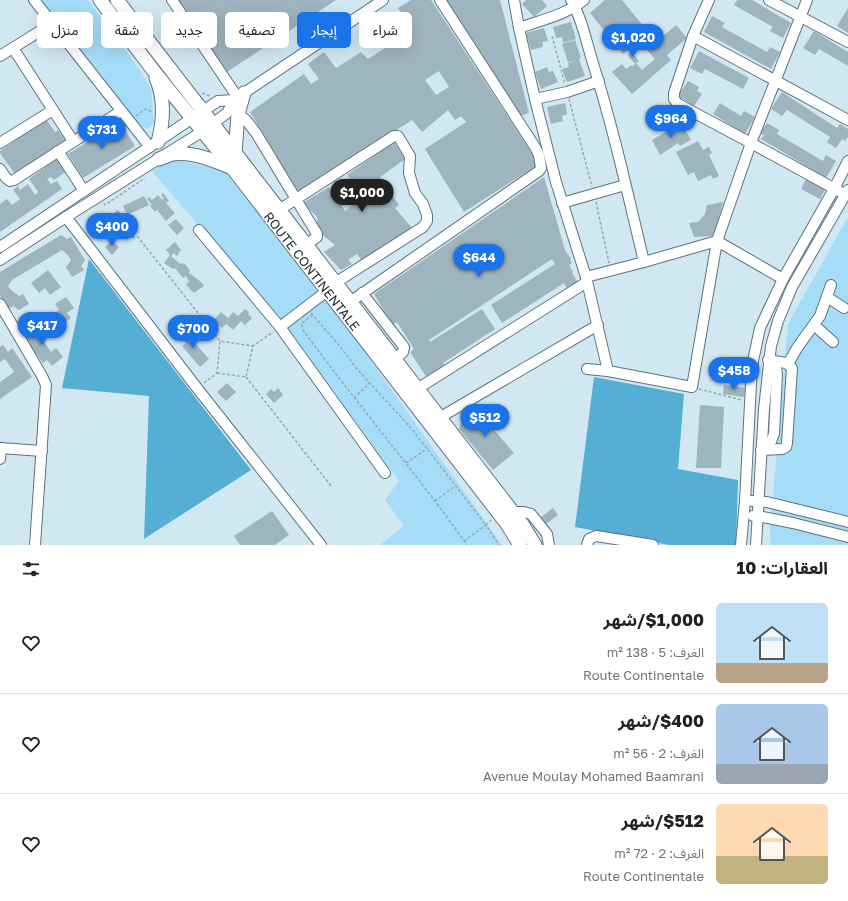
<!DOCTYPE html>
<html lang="ar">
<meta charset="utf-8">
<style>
:root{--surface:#fff;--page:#f6f6f6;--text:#202124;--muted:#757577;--line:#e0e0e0;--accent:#1a73e8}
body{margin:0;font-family:"Golos Text","Noto Sans Arabic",sans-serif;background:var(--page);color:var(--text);direction:rtl;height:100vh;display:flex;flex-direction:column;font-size:15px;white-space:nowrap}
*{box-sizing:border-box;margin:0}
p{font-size:13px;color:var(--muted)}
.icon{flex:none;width:22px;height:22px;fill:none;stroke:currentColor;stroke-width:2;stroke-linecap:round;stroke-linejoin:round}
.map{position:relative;height:545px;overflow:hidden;direction:ltr}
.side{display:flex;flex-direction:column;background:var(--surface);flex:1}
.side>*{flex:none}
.hud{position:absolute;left:12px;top:12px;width:400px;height:36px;direction:rtl;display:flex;gap:8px}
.price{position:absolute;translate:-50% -34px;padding:0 9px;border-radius:14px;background:var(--accent);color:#fff;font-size:13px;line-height:26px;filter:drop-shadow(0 1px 2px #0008)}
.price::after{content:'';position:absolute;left:50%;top:24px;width:12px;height:9px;margin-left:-6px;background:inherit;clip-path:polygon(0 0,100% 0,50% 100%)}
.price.on{background:#222;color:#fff}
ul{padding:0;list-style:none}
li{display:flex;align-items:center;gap:12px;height:100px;padding:0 20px}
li+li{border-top:1px solid var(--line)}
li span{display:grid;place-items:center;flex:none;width:112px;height:80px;border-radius:6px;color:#555}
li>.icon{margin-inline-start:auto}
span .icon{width:48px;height:48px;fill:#fffc;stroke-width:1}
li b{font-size:17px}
h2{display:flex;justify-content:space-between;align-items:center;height:48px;padding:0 20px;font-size:17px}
.tag{padding:0 14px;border-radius:6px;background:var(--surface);box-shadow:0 4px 16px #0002;font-size:14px;line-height:36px}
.tag.on{background:var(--accent);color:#fff}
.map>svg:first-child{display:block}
.green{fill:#a5ddf8}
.forest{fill:#55aed4}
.building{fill:#9eb4bf;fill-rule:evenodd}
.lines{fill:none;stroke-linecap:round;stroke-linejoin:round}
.minor-casing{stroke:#5e727c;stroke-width:12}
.major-casing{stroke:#5e727c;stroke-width:15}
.path{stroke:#96a8b1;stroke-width:1.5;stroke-dasharray:3 2;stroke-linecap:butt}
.minor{stroke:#fff;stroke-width:10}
.major{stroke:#fff;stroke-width:13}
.labels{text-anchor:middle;stroke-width:3;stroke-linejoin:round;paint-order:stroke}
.street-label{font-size:13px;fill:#242d31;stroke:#fff}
</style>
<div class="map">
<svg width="848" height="545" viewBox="0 0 848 545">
<rect width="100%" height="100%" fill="#d1e8f3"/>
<g class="green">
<path d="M37,0H88L140,70L151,90L154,122L148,129L136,125Z"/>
<path d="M172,159L227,171L318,292L281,322L152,171Z"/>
<path d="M848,217V545H771L770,528L788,324Z"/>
<path d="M326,298L502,545H380L404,526L385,500L399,481L288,328Z"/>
</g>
<g class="forest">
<path d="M89,259L251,470L144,539L149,396L62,388Z"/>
<path d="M594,377L684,394L678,469L738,480L736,545H669L575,527Z"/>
</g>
<g class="building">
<path d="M177,0H336L224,74Z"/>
<path d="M411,0H431L533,155L537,151L539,164L464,212L425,149L466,122L461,116L455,120L448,110L422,132L412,120L299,193L250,112L304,74L311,84L319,79L308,64L324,52L336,68L361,52L368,59L413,30L398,8ZM439,71L449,87L436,95L425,80Z"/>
<path d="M445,0H500L529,113L520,116Z"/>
<path d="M526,0H542L547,6L534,17L522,4Z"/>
<path d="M605,0H622L649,33L623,54L590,13Z"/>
<path d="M737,0H752L791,23L783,38L770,31L773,27L734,5Z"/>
<path d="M848,8V33L837,26Z"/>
<path d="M712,16L725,23L722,27L767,52L770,47L780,52L771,69L704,32Z"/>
<path d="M571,22L576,39L563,43L562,37L556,38L553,27Z"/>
<path d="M676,25L687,38L667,55L671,60L632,94L612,72L622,64L626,69L632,65L633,66L636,63L642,70L655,59L647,50Z"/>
<path d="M544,28L548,41L542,42L543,47L531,50L526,33Z"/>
<path d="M814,31L848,52V66L819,49L815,55L803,48Z"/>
<path d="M575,40L581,58L579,59L585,76L567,82L562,69L569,67L568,63L577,60L568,62L562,44Z"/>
<path d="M699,51L749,78L743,89L705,69L702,74L690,68Z"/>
<path d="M631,52L639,61L635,64L628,55Z"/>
<path d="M547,67L549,72L553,71L558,82L541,89L535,72Z"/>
<path d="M688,81L699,87L697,91L702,94L694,106L678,96Z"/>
<path d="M782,92L837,128L840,124L848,129V137L845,141L842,139L836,148L827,142L830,137L787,110L782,116L771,109Z"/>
<path d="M565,103L567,114L562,116L563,121L551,124L547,107Z"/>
<path d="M720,103L741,116L744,111L755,117L745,134L713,114Z"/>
<path d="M46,119L55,132L58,130L65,140L15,174L0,153V151Z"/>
<path d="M120,122L135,146L83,178L68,154Z"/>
<path d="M681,123L691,140L680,146L678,143L660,155L652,140Z"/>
<path d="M767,123L779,130L777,134L823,161L826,155L836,161L826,178L761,139L764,135L760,133Z"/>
<path d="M698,141L703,150L709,147L712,153L709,155L719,176L713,179L711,175L698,181L694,172L688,175L676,152Z"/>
<path d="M394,142L405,159L380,177L399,205L395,208L412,228L363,263L357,254L348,260L352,264L341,270L324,252L335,245L323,235L317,225V217L303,203L329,187L345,211L364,197L347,175Z"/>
<path d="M58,158L67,171L54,180L51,177L47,179L51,184L57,181L62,189L0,232V204L7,199L12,205L20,199L13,190L18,186L20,190L28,184L35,195L38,192L29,179Z"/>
<path d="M544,177L565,250L571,259L570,260L572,263L569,265L573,272L572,273L578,283L568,290L564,283L502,323L491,305L555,264L552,259L429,340L430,342L482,309L495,329L443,363L446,366L427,378L410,352L414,349L397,322L392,325L374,294Z"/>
<path d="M807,177L826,188L820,199L801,189Z"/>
<path d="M163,193L169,201L166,203L175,213L166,221L157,210L155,212L150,206L152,205L147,199L149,197L152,200L158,195L162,200L164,198L161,195Z"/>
<path d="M144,196L149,205L127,215L123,206Z"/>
<path d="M723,202L719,218L715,231L712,236L694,237L689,223L698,222L705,214L707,205Z"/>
<path d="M118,210L124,218L114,226L108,217Z"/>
<path d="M176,219L184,228L177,235L168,225Z"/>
<path d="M61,235L67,239L71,237L85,260L81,266L84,270L72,277L66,267L71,260L68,255L62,250L12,280L8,286L11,290L19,296L23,294L29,304L19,310L13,306L8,309L0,296V272Z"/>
<path d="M112,240L119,247L112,255L105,247Z"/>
<path d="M175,242L181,250L177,256L174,253L171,256L180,264L182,263L186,265L190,271L189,273L201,282L204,286L194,293L186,285L189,281L186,276L183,278L175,268L173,269L164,263L170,255L166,250Z"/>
<path d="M48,270L61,287L50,295L45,288L39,293L31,283Z"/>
<path d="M66,297L74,308L67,313L71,318L60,326L52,315L59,310L55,304Z"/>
<path d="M245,309L249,312L248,314L252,318L245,325L241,321L233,330L226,324L222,328L214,320L221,312L228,318L233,312L238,316Z"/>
<path d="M40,323L47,333L41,337L51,352L56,348L63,357L52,366L47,360L43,363L25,339L32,334L29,331Z"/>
<path d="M182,329L209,359L200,367L182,346L186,343L177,333Z"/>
<path d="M3,345L8,352L12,348L32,377L0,399V382L14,372L5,359L0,362V347Z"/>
<path d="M227,383L236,392L226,401L217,392Z"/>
<path d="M724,385L745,388L744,397L723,394Z"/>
<path d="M278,388L283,395L274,403L266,394L271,389L274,392Z"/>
<path d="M700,405L724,407L721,468H696Z"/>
<path d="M481,407L496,429L494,430L514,453L493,470L459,429L462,418Z"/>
<path d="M553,508L558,515L542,527L537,520Z"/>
<path d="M272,511L289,535L275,545H240L234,536Z"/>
</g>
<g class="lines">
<g class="minor-casing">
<g id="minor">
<path d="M34,0L150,147"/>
<path d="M172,0L238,98"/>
<path d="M514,0L519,28L535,99L556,182L586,277L608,371L692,387L717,241L751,143L807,0"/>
<path d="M571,0C582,18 586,41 592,60C613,127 628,195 644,262"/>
<path d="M709,0L693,36L674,93V99L678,104L751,143L839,191"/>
<path d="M769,0L848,42"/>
<path d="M519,28C541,20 566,15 584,0"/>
<path d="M693,36L848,120"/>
<path d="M13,48L73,141"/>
<path d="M0,56L53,23"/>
<path d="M535,99L567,92L599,81"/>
<path d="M238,114L246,120L256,133L317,234V237L306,245"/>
<path d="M0,143L53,110"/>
<path d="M58,151L84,191"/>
<path d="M0,169L6,178L10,181L14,180L121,111"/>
<path d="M562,203L625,185"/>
<path d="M279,210L394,136H398L410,156L409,173L415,193L423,204L427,215V221L423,227L335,283"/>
<path d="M66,217L197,388L321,545"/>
<path d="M199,230L280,327L385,473"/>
<path d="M0,247L218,101L234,100"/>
<path d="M0,260L66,217L203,131L227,113L234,100L244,93L383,0"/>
<path d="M586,277L644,262L717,241L783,279"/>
<path d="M362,293L404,347L403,352L394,360"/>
<path d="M827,297L844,308"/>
<path d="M350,302L539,171L541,168L539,155L535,147L440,0"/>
<path d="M0,304L42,376L46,385L35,545"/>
<path d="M814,325L833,342"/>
<path d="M280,327L327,291"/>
<path d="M788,364L797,348L820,316L831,285"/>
<path d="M587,369L608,371"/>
<path d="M417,389L587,282"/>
<path d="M439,418L598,325"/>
<path d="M0,448L42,451"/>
<path d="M761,450L782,449L786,447L787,443L792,368L786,363L768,360"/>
<path d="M764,450L770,444L774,434L777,374L776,367L772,361"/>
<path d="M0,459L1,448"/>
<path d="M752,501L767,502L848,522"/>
<path d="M512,512H524L531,514L547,534L549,545"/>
<path d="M753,516H758L793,523L848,537"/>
<path d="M587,545L589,539L596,536L653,545"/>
<path d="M741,545L745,501L751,384L753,361L760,328L783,279L834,189L848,161"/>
<path d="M756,545L764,409L771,346L778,321L792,287L848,190"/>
</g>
</g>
<g class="major-casing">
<g id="major">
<path d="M100,0L153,70L233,169L507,524L520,545"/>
<path d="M117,0L522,524L535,545"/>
<path d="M156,78C165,99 164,120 158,142"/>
<path d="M235,154L238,114L244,93"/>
<path d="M159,159C164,157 169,155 174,154C190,151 216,161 230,167"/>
</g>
</g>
<g class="path">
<path d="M552,36L565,84"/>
<path d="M202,93L210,96"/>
<path d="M569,99L592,187"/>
<path d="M136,116L145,109L153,112"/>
<path d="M596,202L609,263"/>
<path d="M104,203L105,205L145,178"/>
<path d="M92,237H138L220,341"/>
<path d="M311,313L341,348L356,368L411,428L486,525L491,520"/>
<path d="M313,315L302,323V326L303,330C356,403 415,471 467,545"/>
<path d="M217,373L246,377L253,346L273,332"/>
<path d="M246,377L331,486"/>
<path d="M204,383L217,373L220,341L253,346"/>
<path d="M699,389L742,400"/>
<path d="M354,398L370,383"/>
<path d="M406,463L428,448"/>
<path d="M435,501L455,486"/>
<path d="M464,541L486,525L499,545"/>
</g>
<use href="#minor" class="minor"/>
<use href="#major" class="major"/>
</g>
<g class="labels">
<g class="street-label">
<text transform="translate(312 271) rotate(52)" y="5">ROUTE CONTINENTALE</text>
</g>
</g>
</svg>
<b class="price" style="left:633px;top:58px">$1,020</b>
<b class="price" style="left:671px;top:139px">$964</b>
<b class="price" style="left:102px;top:150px">$731</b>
<b class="price on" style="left:362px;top:213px">$1,000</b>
<b class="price" style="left:112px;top:247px">$400</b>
<b class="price" style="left:479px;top:278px">$644</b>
<b class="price" style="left:42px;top:346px">$417</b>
<b class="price" style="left:193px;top:349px">$700</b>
<b class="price" style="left:734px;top:391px">$458</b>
<b class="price" style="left:485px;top:438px">$512</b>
<div class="hud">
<a class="tag">شراء</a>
<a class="tag on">إيجار</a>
<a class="tag">تصفية</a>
<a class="tag">جديد</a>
<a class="tag">شقة</a>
<a class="tag">منزل</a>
</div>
</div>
<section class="side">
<h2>العقارات: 10<svg class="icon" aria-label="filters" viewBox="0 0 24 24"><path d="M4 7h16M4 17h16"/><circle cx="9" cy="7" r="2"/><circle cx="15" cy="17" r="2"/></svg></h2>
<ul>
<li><span style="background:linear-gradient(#bfe0f5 75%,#b9a48a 0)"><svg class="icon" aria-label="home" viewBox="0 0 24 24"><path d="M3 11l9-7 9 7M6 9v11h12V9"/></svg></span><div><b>$1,000/شهر</b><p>الغرف: 5 · 138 m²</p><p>Route Continentale</p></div><svg class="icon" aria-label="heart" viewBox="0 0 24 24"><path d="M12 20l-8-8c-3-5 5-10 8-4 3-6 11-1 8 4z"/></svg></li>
<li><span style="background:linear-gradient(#a9c7e8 75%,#9aa5b1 0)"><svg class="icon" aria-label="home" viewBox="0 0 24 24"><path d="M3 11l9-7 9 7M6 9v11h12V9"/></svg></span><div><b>$400/شهر</b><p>الغرف: 2 · 56 m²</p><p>Avenue Moulay Mohamed Baamrani</p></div><svg class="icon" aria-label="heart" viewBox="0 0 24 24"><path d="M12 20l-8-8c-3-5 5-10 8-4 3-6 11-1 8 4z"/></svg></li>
<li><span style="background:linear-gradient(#ffd9b3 65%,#c2b280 0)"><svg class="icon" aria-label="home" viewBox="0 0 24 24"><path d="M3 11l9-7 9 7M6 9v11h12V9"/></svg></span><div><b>$512/شهر</b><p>الغرف: 2 · 72 m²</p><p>Route Continentale</p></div><svg class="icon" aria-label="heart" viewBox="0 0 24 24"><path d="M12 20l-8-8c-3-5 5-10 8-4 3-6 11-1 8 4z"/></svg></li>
</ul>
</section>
